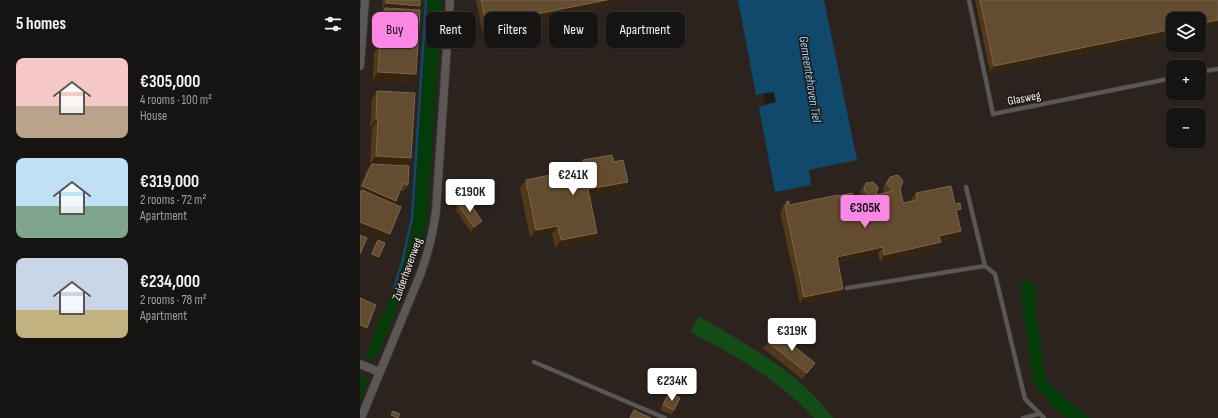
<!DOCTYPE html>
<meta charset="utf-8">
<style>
:root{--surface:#161412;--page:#232120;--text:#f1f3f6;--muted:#9e9e9f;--line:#353332;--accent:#fb87e5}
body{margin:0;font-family:"Sofia Sans Condensed",sans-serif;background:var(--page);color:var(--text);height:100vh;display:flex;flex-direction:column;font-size:15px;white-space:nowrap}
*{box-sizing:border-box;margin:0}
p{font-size:13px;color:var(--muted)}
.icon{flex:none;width:22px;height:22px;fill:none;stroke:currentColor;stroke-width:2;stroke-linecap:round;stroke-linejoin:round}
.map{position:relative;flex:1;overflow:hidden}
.sheet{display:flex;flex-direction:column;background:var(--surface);width:360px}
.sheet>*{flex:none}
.hud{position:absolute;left:12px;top:12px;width:380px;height:36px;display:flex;gap:8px}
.buttons{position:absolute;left:806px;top:12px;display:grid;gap:8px}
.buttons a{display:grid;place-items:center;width:40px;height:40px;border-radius:8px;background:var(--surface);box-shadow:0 1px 3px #0004,0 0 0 1px var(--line);font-size:20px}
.price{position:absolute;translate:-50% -34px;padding:0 9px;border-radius:4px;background:#fff;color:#222;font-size:13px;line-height:26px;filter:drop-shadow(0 1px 2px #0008)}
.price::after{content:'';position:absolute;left:50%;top:24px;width:12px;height:9px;margin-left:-6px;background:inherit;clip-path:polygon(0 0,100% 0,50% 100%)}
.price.current{background:var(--accent);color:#111}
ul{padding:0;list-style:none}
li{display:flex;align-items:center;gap:12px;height:100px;padding:0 16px}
li span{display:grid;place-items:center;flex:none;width:112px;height:80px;border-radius:8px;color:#555}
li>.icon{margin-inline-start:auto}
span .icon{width:48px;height:48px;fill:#fffc;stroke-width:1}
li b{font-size:17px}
h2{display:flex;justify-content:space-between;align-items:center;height:48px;padding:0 16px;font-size:17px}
.tag{padding:0 14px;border-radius:8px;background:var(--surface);box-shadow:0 1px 3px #0004,0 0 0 1px var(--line);font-size:14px;line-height:36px}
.tag.current{background:var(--accent);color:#111}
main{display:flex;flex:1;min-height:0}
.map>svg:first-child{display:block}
.built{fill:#2c231f;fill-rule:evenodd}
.green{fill:#033c08}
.forest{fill:#144c17}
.water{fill:#11496c}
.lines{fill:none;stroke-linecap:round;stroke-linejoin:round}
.stream{stroke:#11496c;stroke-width:2.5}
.service-casing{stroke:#363433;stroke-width:5.5}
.minor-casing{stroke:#363433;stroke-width:10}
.service{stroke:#5b5755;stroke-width:4}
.minor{stroke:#5b5755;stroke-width:8}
.wall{fill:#523919}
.shaded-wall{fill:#36240f}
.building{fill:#634c30;stroke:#79664e}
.labels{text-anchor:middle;stroke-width:3.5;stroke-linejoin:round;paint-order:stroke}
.street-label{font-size:12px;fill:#f1efee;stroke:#1d1a18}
.water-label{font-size:13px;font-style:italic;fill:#98cef5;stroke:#1d1a18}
</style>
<main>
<section class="sheet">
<h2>5 homes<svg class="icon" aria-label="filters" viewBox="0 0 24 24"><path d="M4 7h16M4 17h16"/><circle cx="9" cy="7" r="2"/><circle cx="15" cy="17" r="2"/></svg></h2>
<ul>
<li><span style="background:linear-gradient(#f6c9c9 60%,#b9a48a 0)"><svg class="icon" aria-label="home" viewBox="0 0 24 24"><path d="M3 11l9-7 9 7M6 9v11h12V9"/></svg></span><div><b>€305,000</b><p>4 rooms · 100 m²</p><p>House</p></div></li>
<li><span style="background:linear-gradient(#bfe0f5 60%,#7fa58c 0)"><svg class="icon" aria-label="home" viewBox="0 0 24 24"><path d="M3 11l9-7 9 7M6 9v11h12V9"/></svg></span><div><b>€319,000</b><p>2 rooms · 72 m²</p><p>Apartment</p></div></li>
<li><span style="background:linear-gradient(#c9d6e8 65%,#c2b280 0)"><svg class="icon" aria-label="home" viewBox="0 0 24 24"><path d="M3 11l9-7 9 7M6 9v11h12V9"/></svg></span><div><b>€234,000</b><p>2 rooms · 78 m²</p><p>Apartment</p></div></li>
</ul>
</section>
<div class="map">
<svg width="858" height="418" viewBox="0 0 858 418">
<rect width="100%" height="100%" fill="#1d1a18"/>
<path class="built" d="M0,0H386L420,183L454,0H858V418H0ZM813,19H839V45H813ZM813,67H839V93H813ZM813,115H839V141H813Z"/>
<g class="green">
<path d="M68,0H82L67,223L61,247L21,349C17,357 14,360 5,358L36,282L53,229Z"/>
<path d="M668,281L674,283L677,299L675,304L684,368L686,379L691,386L730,418H707L695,409L673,382L660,287L661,284Z"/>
<path d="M0,373L6,377L7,382L0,401Z"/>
</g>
<path class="forest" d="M339,316C387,345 439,372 473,418H454C418,380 375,355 330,332Z"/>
<path class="water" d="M378,0H464L497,160L449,170L451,185L415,192L399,108V107L416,102L414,93L413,92L396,95Z"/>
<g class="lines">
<path class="stream" d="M34,288L42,263L52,218L66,0"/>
<g class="service-casing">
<g id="service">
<path d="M609,0L633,114L813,78"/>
<path d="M839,72L858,69"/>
<path d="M606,187L625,266L635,274L665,399L684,418"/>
<path d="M487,288L625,266"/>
<path d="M174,362L305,418"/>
<path d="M663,418L679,414"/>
</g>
</g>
<g class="minor-casing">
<g id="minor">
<path d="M0,66L5,0"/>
<path d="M0,364L19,372"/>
<path d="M1,418L60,275C68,254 73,233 76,211L90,0"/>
</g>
</g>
<use href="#service" class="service"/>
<use href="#minor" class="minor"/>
</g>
<g class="wall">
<path d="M23,0H60L57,10L50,83L13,80L14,52L17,49L19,16L23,10H22Z"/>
<path d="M116,0H274L122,31Z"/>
<path d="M615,0H858V25L839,29V19H813V35L630,72Z"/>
<path d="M17,91L51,158L46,166L48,185L43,191L40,190L36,201L33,204L25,241L0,230V187L7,170L11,164H10L12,128L10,127L12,99Z"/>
<path d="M223,160L254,162L268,182L262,190L230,196L237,233L232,241L195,248L192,234L170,238L160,188L166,180L218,169Z"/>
<path d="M530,177L540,189L543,203L552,201L551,199L556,193L597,215L601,231L596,237L580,241L576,249L520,262L518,253L478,262L483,289L479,295L440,303L420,212L422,210V208L426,202L429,205L478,196L496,213L503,211L501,203L503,201L499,197L501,189L506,183L516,195L525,193L523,190L525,183Z"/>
<path d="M98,205L122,221L119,226L111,232L95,209Z"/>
<path d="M18,240L16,261L9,258L15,244Z"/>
<path d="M408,342L455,363L442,379L403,348Z"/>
<path d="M309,393L314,410L312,415L300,410L306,397Z"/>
</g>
<g class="shaded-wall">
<path d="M247,0H274L122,31L126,24Z"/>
<path d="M26,3L60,6L55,12L25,8L23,10H22Z"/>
<path d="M858,20V25L839,29V24Z"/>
<path d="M813,29V35L630,72L634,66Z"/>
<path d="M18,72L56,74L50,83L13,80Z"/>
<path d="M16,119H18L12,128L10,127Z"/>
<path d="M16,156L51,158L45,166L10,164Z"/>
<path d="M268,182L262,190L223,198L228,189Z"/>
<path d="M2,186L36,201L31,207L0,194V189Z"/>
<path d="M601,209L597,215L596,210Z"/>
<path d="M122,221L119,226L111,232L114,227Z"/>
<path d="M0,222L30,234L25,241L0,230Z"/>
<path d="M198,226L192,234L170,238L176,230Z"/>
<path d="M601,231L596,237L575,242L579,236Z"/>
<path d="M237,233L232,241L195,248L201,240Z"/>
<path d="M581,242L576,249L520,262L524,255Z"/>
<path d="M523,247L518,253L472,263L477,257Z"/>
<path d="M12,254L19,257L16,261L9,258Z"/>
<path d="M483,289L479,295L440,303L444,297Z"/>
<path d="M0,325L7,328L2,334L0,333Z"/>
<path d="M31,415L38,418H31L29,417Z"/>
</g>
<g class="building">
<path d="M26,0H60V6L26,3Z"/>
<path d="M121,0H247L126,24Z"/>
<path d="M620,0H858V20L839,24V19H813V29L634,66Z"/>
<path d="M25,8L60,10L56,74L18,72L20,44H23Z"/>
<path d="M17,91L55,93L51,158L16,156L18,119H16Z"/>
<path d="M252,155L254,162L263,160L268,182L228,189L237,233L201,240L198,226L176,230L166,180L225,168L223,160Z"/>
<path d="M12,164L49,166L48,185L43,183L36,201L2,186Z"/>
<path d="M538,175L543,181L540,189L543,203L557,200L556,193L591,186L595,204L600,203L601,209L596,210L601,231L579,236L581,242L524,255L523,247L477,257L483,289L444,297L425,206L427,205L426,202L429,201V205L478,195V196L492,193L496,213L508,210L505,197L509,196L504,190L506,183L513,182L518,187L516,195L533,191L527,184L530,177Z"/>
<path d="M2,190L41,207L30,234L0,222V192Z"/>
<path d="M107,199L122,221L114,227L98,205Z"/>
<path d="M0,235L7,238L0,254Z"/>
<path d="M18,240L25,243L19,257L12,254Z"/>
<path d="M0,298L16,305L7,328L0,325Z"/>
<path d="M416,332L455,363L447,373L408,342Z"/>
<path d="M309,393L320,398L314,410L303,405Z"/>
<path d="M274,410L291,418H270Z"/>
<path d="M33,411L40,414L38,418L31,415Z"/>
</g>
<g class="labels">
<g class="street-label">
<text transform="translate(664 98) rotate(-11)" y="4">Glasweg</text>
<text transform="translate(47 269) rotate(-70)" y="4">Zuiderhavenweg</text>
</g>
<g class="water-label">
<text transform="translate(451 79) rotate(81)" y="5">Gemeentehaven Tiel</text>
</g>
</g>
</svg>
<div class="buttons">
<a><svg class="icon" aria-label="layers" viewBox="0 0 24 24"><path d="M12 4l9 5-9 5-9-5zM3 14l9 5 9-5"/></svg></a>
<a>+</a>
<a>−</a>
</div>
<b class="price" style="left:213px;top:196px">€241K</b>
<b class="price" style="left:110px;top:213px">€190K</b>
<b class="price current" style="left:505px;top:229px">€305K</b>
<b class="price" style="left:432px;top:352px">€319K</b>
<b class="price" style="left:312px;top:402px">€234K</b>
<div class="hud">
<a class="tag current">Buy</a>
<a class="tag">Rent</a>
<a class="tag">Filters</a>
<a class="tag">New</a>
<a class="tag">Apartment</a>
</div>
</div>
</main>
